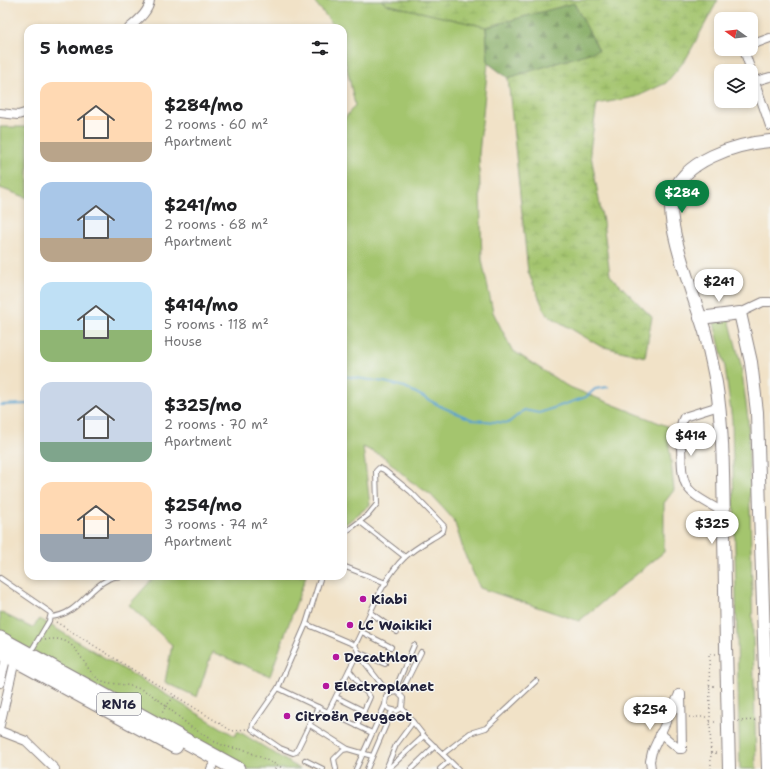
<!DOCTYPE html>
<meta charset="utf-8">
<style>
:root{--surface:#fff;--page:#f6f6f6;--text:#202124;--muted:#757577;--accent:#0b8043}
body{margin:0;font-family:"Shantell Sans",sans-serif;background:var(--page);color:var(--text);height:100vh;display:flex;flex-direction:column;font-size:15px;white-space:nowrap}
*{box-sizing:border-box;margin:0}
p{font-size:13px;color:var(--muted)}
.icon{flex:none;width:22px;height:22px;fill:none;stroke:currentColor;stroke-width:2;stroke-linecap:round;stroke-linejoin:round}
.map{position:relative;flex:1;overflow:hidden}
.side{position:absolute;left:24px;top:24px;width:323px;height:556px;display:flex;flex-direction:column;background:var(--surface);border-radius:12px;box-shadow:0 2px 6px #0003}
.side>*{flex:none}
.needle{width:26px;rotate:285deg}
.fabs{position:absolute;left:714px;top:12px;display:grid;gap:8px}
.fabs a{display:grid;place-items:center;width:44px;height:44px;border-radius:8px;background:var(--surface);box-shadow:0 2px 6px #0003;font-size:20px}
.price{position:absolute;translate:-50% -34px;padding:0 9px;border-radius:14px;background:#fff;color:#222;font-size:13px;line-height:26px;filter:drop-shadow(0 1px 2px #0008)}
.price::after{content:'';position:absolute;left:50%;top:24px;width:12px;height:9px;margin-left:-6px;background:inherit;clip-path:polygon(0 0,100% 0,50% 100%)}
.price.active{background:var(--accent);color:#fff}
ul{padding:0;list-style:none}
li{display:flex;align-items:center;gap:12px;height:100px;padding:0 16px}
li span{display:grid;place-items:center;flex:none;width:112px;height:80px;border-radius:12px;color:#555}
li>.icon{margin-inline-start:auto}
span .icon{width:48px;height:48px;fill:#fffc;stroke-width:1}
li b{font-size:17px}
h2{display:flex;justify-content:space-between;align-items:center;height:48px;padding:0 16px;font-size:17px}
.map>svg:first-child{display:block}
.green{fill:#a4c56e;stroke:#637454}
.forest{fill:url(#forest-firs);stroke:#52664e}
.wetland{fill:url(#wetland-marsh);stroke:#637454}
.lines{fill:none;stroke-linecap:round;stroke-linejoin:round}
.stream{stroke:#58a1cf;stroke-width:2}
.lane-casing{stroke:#8a8281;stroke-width:6}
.street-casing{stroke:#8a8281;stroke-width:10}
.secondary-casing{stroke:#8a8281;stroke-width:14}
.highway-casing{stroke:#8a8281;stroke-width:17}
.path{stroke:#8a8281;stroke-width:1.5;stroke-dasharray:1 3;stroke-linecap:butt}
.lane{stroke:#fff;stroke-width:4}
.street{stroke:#fff;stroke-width:8}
.secondary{stroke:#fff;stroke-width:12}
.highway{stroke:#fff;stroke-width:15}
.poi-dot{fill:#b5179e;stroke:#f6f6f2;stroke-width:1.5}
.labels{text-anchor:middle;stroke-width:3;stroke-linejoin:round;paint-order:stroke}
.shield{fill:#f6f6f2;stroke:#626272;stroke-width:1}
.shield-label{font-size:13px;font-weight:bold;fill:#22223b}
.poi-label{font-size:14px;font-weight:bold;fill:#22223b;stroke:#f6f6f2;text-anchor:start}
</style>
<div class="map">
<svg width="770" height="769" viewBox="0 0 770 769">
<defs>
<pattern id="forest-firs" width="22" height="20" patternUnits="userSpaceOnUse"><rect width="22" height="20" fill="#83aa61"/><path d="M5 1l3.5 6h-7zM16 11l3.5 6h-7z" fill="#6b8a51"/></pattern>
<pattern id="wetland-marsh" width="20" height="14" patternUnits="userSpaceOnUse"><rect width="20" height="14" fill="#a4c56e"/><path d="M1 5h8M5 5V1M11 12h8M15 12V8" fill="none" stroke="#8da960"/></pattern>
</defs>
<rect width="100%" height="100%" fill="#f6f6f2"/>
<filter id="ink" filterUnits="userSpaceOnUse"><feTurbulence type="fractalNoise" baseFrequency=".025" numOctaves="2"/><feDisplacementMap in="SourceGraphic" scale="8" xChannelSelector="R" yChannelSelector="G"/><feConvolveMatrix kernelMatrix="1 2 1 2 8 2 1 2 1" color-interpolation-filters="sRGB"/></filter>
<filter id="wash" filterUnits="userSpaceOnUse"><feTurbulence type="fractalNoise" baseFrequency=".012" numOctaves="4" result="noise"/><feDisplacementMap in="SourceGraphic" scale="16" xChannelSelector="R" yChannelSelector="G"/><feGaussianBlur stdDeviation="0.9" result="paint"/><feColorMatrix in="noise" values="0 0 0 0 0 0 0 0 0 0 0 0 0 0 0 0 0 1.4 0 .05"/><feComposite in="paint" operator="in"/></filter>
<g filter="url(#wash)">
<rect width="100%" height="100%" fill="#f1e2c7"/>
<g class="green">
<path d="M313,0H381L386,4L486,27L488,63L479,154L482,260L493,312L512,350L567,386L667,426L674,490L664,503V552L579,621L480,588L465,555L454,520L431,495L409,480L384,457L363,447L370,505L343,526V121L355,105L343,50V28H336Z"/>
<path d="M0,127H28V198L0,188Z"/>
<path d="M729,319L741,365L748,419L756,769H740L732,420L725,367L714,323Z"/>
<path d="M155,576H306L270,676L212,652L197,697L165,682L172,645L129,605Z"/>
<path d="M0,612L32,628L40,619L235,736L238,731L300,769H247L210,750L0,633Z"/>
</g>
<path class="forest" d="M574,3L599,50L508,78L488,63L486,27Z"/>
<path class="wetland" d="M381,0H718L686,59L666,83L636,97L597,104L590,150L603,222L610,275L652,317L645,357L600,346L546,314L528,272L508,78L599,50L574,3L486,27L386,4Z"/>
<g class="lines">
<g class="stream">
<path d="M343,376L384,382L405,387L442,407L473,420L508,423L524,410L539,413L586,397L595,389L608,387"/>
<path d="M0,405L28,404"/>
</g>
</g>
</g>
<g filter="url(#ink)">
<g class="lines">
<g class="lane-casing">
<g id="lane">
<path d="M360,522L405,557"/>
<path d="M343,534L368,515L377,504L376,471L379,468L384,470L411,492L444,526L443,531L439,534C428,541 415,548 405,557C381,580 370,616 355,645"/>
<path d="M343,566L386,583"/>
<path d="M0,578L51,613L49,621L30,653"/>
<path d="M371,613L397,632"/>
<path d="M51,617C79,614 86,590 107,580C111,577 117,577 122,576"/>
<path d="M306,624L355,645L362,659L389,694"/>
<path d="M362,632L391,647"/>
<path d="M349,670L370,697L357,726"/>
<path d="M343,682L366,691"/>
<path d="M278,688L372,733"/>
<path d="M394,692L414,645"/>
<path d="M400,694L421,652"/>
<path d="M336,697L364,711"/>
<path d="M318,707L296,752L293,753L280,748L252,729L253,724L278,688L306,624L321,576"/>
<path d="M402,708L424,736L458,769"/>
<path d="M328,712L358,652L385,664"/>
<path d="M310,725L348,749L372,756"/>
<path d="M443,754L470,733L486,728L536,681"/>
<path d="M305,760L323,769"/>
<path d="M336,769L334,759L343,750L348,749"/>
<path d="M356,769L385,705L386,697L391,693L397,692L403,698L402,708L397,711L389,709L385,705"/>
<path d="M367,769L392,711"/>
<path d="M386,769L396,745L413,722"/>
<path d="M388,769L424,736"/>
<path d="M411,769L435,746"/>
<path d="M440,769L449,761"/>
</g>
</g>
<g class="street-casing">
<g id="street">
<path d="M129,28C137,21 149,12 150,0"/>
<path d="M751,45L770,38"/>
<path d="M746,49L745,53L770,126"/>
<path d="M756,81L770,77"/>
<path d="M0,113L18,115L28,112"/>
<path d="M740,313L763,302H770"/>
<path d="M719,406L684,417C679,425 681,435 681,445C682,491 683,489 723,512"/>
<path d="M0,683L7,655"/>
<path d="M0,725L15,660"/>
<path d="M0,731L26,741L55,769"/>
<path d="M660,733L679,749H682L681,694H679"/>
<path d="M211,769L212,767"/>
<path d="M651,769L650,761L652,752L679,694"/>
</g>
</g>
<g class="secondary-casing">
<g id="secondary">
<path d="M700,318L740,313L751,362L757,412L768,769"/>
<path d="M729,769C727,691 725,612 724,534C723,484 724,432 716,383C713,366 709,349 705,332C696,301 665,226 672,197C682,160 736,144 770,141"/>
</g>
</g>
<g class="highway-casing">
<g id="highway">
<path d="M0,639L237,769"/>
<path d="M0,651L175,746"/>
</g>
</g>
<g class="path">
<path d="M56,622L232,731L246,729"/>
<path d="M45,640C77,633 79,662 96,677C103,685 124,683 134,687C146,690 157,698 166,706L161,715"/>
<path d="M709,686H717"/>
<path d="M174,697L166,706L191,727L215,742L227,747L245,750L277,765"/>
<path d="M689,717H709"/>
<path d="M738,721L758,720"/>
<path d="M710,722H718"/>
<path d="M711,753H719"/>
<path d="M275,769L277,765L284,769"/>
<path d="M711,769L709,654H716"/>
</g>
<use href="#lane" class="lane"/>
<use href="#street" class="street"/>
<use href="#secondary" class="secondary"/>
<use href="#highway" class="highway"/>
</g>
</g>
<g class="poi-dot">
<circle cx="363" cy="599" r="4"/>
<circle cx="350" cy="625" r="4"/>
<circle cx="336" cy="657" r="4"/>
<circle cx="326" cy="686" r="4"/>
<circle cx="287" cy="716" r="4"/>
</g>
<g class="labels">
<rect class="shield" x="97" y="693" width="44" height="22" rx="3"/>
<g class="shield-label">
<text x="119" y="709">RN16</text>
</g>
<g class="poi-label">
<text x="371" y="604">Kiabi</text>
<text x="358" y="630">LC Waikiki</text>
<text x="344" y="662">Decathlon</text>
<text x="334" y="691">Electroplanet</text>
<text x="295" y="721">Citroën Peugeot</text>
</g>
</g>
</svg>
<div class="fabs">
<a><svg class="needle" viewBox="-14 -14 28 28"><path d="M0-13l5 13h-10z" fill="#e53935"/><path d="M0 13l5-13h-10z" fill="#757577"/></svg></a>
<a><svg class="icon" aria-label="layers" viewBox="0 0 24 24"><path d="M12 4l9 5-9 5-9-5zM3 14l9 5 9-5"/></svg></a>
</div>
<b class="price active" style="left:682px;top:214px">$284</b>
<b class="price" style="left:719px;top:303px">$241</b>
<b class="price" style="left:691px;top:457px">$414</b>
<b class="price" style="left:712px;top:545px">$325</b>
<b class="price" style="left:650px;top:731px">$254</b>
<section class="side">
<h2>5 homes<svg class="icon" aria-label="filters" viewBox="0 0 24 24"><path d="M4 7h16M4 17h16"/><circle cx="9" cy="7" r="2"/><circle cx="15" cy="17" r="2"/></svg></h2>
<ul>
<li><span style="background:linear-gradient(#ffd9b3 75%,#b9a48a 0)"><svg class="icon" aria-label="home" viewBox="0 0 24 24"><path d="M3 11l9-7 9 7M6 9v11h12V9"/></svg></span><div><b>$284/mo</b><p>2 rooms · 60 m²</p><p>Apartment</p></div></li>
<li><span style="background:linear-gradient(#a9c7e8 70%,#b9a48a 0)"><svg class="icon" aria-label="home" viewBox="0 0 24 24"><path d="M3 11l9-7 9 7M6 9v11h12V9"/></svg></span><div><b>$241/mo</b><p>2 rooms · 68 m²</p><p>Apartment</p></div></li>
<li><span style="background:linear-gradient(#bfe0f5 60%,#8fb573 0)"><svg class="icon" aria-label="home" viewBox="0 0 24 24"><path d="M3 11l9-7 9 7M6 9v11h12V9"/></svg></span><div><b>$414/mo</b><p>5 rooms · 118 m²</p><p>House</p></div></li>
<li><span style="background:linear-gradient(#c9d6e8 75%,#7fa58c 0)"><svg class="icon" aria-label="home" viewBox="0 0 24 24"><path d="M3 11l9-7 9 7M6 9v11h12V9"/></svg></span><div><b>$325/mo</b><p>2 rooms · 70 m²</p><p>Apartment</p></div></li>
<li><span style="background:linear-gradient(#ffd9b3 65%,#9aa5b1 0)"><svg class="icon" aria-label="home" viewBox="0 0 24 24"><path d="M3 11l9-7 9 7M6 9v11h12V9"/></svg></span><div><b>$254/mo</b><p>3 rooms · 74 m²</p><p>Apartment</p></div></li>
</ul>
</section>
</div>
